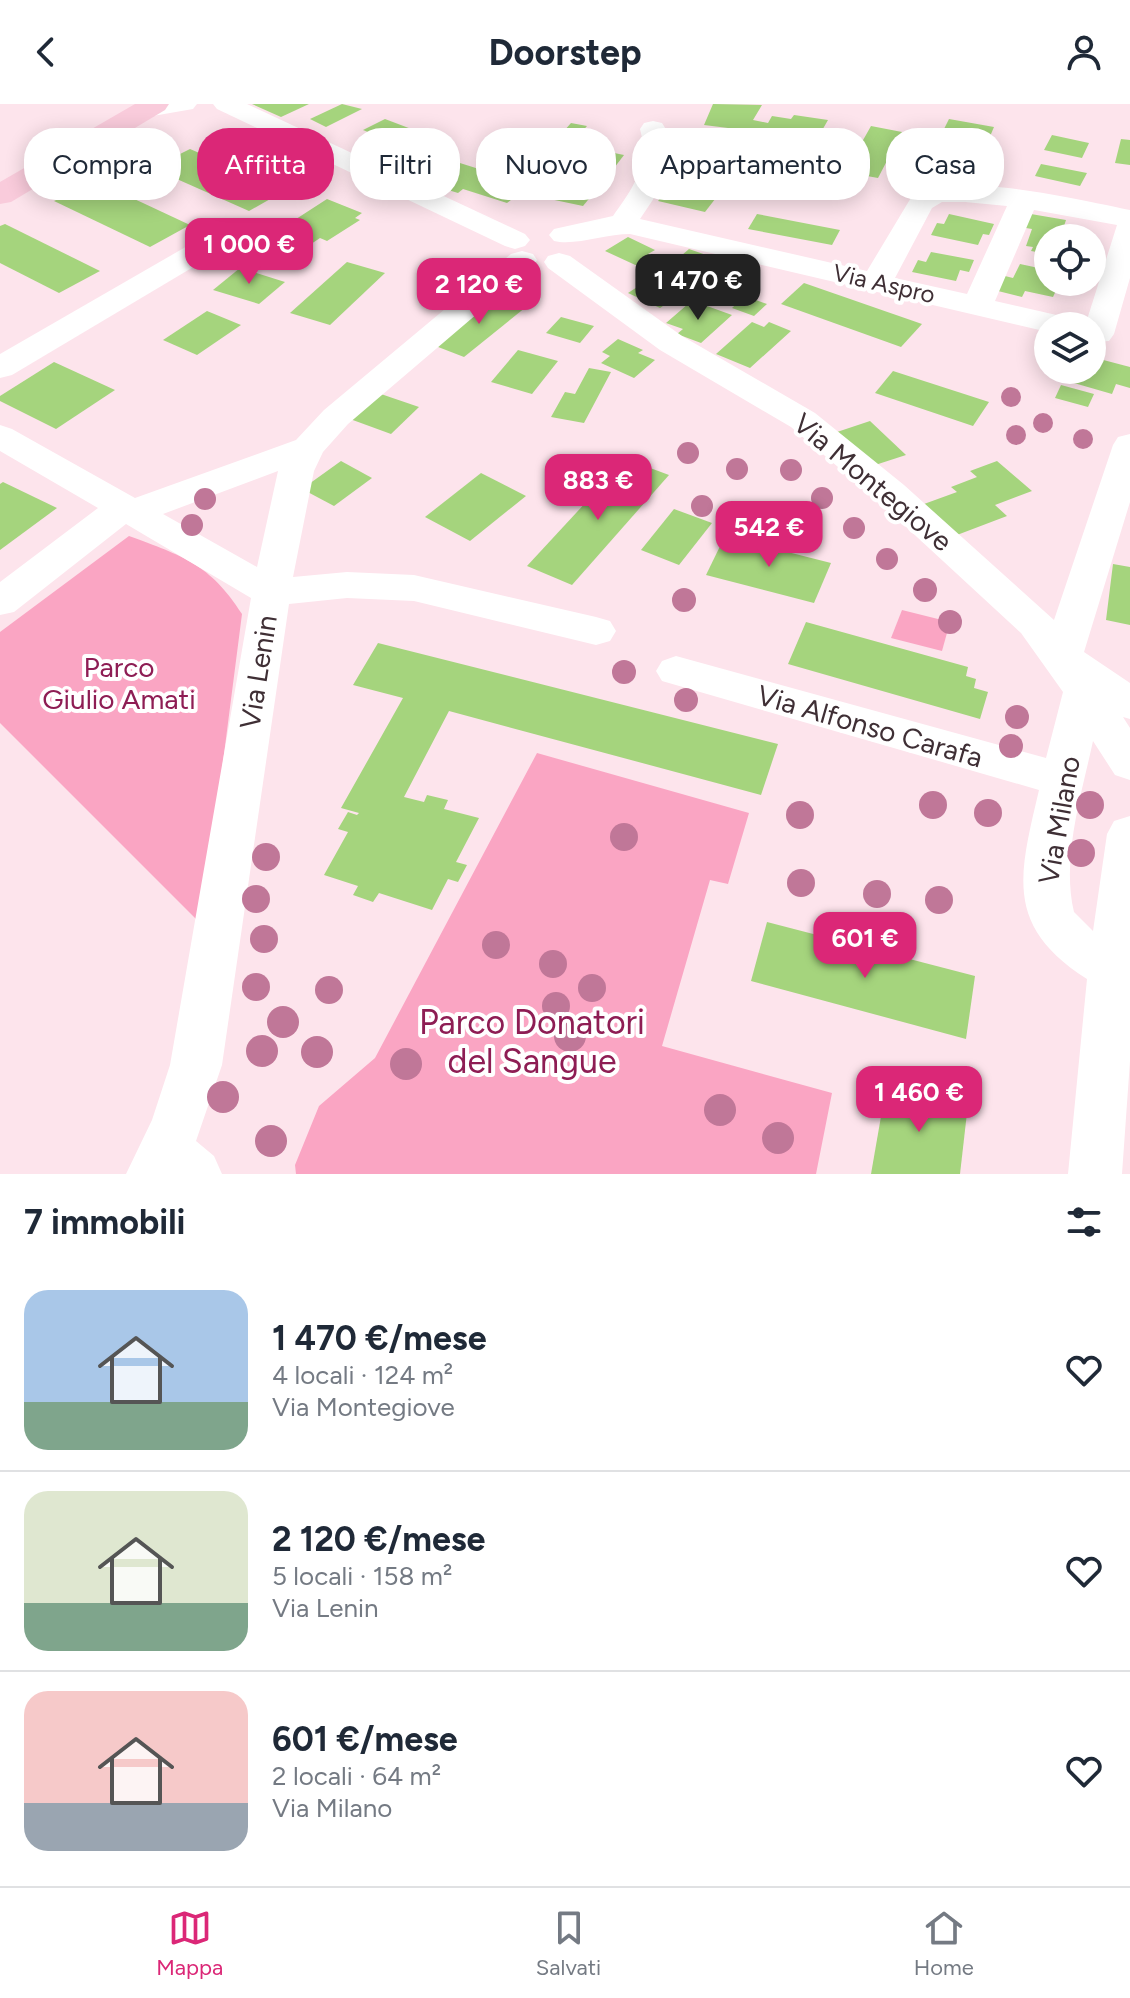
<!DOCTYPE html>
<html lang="it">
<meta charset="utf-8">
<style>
:root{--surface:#fff;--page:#f2f2f3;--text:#1f2937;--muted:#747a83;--line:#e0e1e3;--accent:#db2777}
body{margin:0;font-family:Figtree,sans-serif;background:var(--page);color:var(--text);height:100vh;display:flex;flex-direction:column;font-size:30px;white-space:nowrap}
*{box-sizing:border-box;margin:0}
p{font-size:26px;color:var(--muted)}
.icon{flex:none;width:44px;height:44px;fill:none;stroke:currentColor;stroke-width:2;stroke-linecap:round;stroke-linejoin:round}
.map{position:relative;height:1070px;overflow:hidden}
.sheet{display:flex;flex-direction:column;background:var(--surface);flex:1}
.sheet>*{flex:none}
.banner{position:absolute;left:24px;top:24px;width:1082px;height:72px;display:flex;gap:16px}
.controls{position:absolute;left:1034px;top:120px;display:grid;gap:16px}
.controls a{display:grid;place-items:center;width:72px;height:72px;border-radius:50%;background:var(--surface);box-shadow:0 4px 20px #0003;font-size:40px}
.price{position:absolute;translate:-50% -68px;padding:0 18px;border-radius:16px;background:var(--accent);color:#fff;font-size:26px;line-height:52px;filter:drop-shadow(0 2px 4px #0008)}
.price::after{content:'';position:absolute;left:50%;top:48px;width:24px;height:18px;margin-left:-12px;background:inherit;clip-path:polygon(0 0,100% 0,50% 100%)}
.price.current{background:#222;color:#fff}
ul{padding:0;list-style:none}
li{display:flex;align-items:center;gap:24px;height:200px;padding:0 24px}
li+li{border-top:2px solid var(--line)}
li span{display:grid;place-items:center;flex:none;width:224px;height:160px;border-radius:24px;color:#555}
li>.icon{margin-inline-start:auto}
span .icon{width:96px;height:96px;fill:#fffc;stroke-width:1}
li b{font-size:34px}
h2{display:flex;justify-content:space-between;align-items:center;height:96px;padding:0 24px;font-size:34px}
.chip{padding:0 28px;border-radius:32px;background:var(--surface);box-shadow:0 4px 20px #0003;font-size:28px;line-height:72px}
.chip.current{background:var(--accent);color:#fff}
header{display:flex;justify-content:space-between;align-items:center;height:104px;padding:0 24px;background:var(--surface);font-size:36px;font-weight:700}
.menu{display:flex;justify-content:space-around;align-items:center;height:112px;border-top:2px solid var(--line);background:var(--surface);font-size:22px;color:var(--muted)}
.menu a{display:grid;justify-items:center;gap:4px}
.menu .current{color:var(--accent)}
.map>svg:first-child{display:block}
.green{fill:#faa5c3}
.building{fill:#a5d47d}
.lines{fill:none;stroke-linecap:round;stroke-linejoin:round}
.minor{fill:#fff;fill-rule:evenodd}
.major{fill:#f9cbdb;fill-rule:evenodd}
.tree{fill:#c07798}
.labels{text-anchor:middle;stroke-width:8;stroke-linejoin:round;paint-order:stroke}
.far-street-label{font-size:24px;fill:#3f2f35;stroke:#fff}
.street-label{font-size:28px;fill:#3f2f35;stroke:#fff}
.park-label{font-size:28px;fill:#8e1d54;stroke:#fff}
.near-park-label{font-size:34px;fill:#8e1d54;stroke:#fff}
</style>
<header><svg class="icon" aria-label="back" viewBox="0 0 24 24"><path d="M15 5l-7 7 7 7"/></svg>Doorstep<svg class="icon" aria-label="person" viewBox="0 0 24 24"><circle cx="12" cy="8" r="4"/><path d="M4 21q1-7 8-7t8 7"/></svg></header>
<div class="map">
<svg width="1130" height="1070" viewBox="0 0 1130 1070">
<rect width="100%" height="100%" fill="#fde4ec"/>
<g class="green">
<path d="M129,432C183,452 210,460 242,510L202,821L0,619V528Z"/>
<path d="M902,506L950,518L942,547L891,534Z"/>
<path d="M537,649L749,709L728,780L710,776L662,942L832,989L816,1070H296L295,1061L319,1002L375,954Z"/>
</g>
<g class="building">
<path d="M252,0H309L281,13Z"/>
<path d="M342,0L362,5L326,23L310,15Z"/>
<path d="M713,0L762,1L753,16L768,19L772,12L791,15L794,11L828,16L816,37L827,39L821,50L761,39L767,29L704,21Z"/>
<path d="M385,15L414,26L392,38L363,26Z"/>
<path d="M949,15L994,23L988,37L942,29Z"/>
<path d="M571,19L587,22L566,46L550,43Z"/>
<path d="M871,22L902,28L878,74L845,68Z"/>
<path d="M1052,31L1089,39L1082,54L1044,46Z"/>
<path d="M1121,35L1130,36V61L1115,59Z"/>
<path d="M409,43L511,75L527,63L546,69L507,99L463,85L458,89L419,77L425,72L385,59Z"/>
<path d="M585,43L624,51L611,68L572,60Z"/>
<path d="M190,45L239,66L286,86L249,107L152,64Z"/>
<path d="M538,53L562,58L554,67L530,62Z"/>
<path d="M690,58L736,68L705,108L658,97Z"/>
<path d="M1041,60L1087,69L1080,82L1035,72Z"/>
<path d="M565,71L602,79L583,102L545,94Z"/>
<path d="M95,77L143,99L190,121L150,143L54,97Z"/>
<path d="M327,95L362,109L355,114L360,116L327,137L320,134L305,144L284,135L271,144L259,139Z"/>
<path d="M1025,109L1066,116L1064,122L1091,127L1089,134H1048V150L1031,147L1033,143L1026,142L1032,125L1020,123Z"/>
<path d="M757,110L840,126L832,141L748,125Z"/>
<path d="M949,110L994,120L989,131L983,130L978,141L931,131L937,119L944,120Z"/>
<path d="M5,120L100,167L59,189L0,159V122Z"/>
<path d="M628,133L655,146L648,150L660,156L644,165L605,147Z"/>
<path d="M689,145L732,160L717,173L674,158Z"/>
<path d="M931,148L974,156L969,168L960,166L956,177L912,168L918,156L926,158Z"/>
<path d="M347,158L385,169L330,221L290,209Z"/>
<path d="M1020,160L1048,166V178H1060L1053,193L1025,187L1022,193L990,185L997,170L1013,174Z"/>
<path d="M240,164L285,178L259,200L213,186Z"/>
<path d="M654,172L685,187L660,204L628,189Z"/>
<path d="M804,179L922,220L901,243L781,200Z"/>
<path d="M495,192L526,203L464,253L433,241Z"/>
<path d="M745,192L767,200L754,212L732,204Z"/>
<path d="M688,200L703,205L707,202L732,211L701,239L677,230L683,225L666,219Z"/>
<path d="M207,207L241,221L197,251L163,236Z"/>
<path d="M561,213L594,222L580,239L546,229Z"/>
<path d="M752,218L764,223L769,218L791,227L750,264L716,250Z"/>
<path d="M618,235L643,246L638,249L655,256L634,274L601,259L610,252L602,248Z"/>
<path d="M518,246L558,257L532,290L491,278Z"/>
<path d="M1092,253L1130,263V284L1116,280L1112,290L1067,277L1071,267L1081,270L1083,266H1092Z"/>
<path d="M54,258L115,286L56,325L0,297V292Z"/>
<path d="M589,264L611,268L584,319L551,313L565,288L575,290Z"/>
<path d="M893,267L989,298L973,322L875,289Z"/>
<path d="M1061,281L1094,290L1088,303L1055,294Z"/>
<path d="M378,289L419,303L391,330L350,315Z"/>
<path d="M870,317L906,351L869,363L834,329Z"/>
<path d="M626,355L669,371L572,481L527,462Z"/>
<path d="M341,357L372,374L334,402L302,385Z"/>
<path d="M997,357L1032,387L995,401L1007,412L957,431L924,400L957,388L951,383L977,373L970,367Z"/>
<path d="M481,369L526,392L470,437L425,413Z"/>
<path d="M3,378L57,404L0,446V380Z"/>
<path d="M674,405L712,419L679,461L641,446Z"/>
<path d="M725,432L831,459L814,499L706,471Z"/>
<path d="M1113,460L1130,463V521L1106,516Z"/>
<path d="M806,518L968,563L966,572L976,575L974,584L988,588L980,615L788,560Z"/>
<path d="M378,539L778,640L761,691L449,607L404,693L424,698L427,691L448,696L444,705L479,714L456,758L467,761L458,778L448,775L432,806L379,789L373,798L353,791L358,782L324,771L348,728L338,725L348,708L357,711L359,709L341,704L403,594L353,581Z"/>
<path d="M767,818L975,872L966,935L751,877Z"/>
<path d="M887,978L968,1000L960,1070H871Z"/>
</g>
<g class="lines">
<g class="minor">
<path d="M137,0H197L193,5L147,13L138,10L134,5Z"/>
<path d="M213,0H247L525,130L530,136L525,142L515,145L505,142L217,5Z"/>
<path d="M653,17L662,19C685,52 659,87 640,115L867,167L912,92C942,63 1089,98 1130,106V174L1114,230L1109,237L1092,238V222H1085L1117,121L1034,106L995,197L1074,215L1079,222H1048V228L630,130C606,130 575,142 554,137L549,131L554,125L613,112C633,84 650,61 640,25L644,19ZM965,98L1007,102L967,190L895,174L932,104L942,98Z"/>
<path d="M232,119L242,122L247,128L242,134L12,271L0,274V250L222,122Z"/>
<path d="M522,147L533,150L537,156L533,162L348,320L323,348L314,367L293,473L347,468L414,471L596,513L610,517L616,527L610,537L596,541L414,497L347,494L289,500L222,961L196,1037L214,1052L222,1070H126L152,1016L170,961L251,494L126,420L14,508L0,511V478L98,404L0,347V321L12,325L135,394L296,336L324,306L511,150ZM278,367L257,463L163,410Z"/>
<path d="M559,149L570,152L682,232L815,309L904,381L1054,516L1113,341L1118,333L1130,330V398L1084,548L1130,579V615L1123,613L1130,624V676L1115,671L1093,637C1082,689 1061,754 1074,808L1093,827L1107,730L1114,717L1130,712V957L1122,1070H1068L1087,875C1004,822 1019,771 1039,686L662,577L656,567L662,557L676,552L1046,654L1063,588L1021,529L878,397L791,323L660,246L548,164L544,158L548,152Z"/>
</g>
<path class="major" d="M135,0H169L165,6L11,98L0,100V78Z"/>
</g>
<g class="tree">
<circle cx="1011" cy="293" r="10"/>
<circle cx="1043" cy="319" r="10"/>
<circle cx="1016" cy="331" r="10"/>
<circle cx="1083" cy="335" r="10"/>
<circle cx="688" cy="349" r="11"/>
<circle cx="737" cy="365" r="11"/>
<circle cx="791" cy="366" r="11"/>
<circle cx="822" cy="394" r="11"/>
<circle cx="205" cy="395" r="11"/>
<circle cx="702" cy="402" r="11"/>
<circle cx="192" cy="421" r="11"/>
<circle cx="854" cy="424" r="11"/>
<circle cx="887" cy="455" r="11"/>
<circle cx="925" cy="486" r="12"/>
<circle cx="684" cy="496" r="12"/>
<circle cx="950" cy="518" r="12"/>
<circle cx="624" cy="568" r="12"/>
<circle cx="686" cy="596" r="12"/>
<circle cx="1017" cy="613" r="12"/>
<circle cx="1011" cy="642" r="12"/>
<circle cx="933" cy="701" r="14"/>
<circle cx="1090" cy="701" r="14"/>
<circle cx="988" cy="709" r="14"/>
<circle cx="800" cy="711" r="14"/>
<circle cx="624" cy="733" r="14"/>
<circle cx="1081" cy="749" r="14"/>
<circle cx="266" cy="753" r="14"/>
<circle cx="801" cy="779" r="14"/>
<circle cx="877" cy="790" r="14"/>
<circle cx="256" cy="795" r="14"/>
<circle cx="939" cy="796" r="14"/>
<circle cx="264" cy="835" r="14"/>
<circle cx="496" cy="841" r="14"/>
<circle cx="553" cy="860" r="14"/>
<circle cx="256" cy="883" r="14"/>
<circle cx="592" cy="884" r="14"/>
<circle cx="329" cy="886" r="14"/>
<circle cx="556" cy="902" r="14"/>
<circle cx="283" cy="918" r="16"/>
<circle cx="570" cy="932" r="16"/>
<circle cx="262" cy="947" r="16"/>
<circle cx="317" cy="948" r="16"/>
<circle cx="406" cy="960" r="16"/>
<circle cx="223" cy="993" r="16"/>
<circle cx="720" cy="1006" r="16"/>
<circle cx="778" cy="1034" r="16"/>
<circle cx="271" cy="1037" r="16"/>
</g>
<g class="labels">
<g class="far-street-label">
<text transform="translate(884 180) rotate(13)" y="8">Via Aspro</text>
</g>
<g class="street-label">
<text transform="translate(873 378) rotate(40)" y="10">Via Montegiove</text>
<text transform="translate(258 568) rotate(-81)" y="10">Via Lenin</text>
<text transform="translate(870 622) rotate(16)" y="10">Via Alfonso Carafa</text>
<text transform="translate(1059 716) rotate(-80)" y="10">Via Milano</text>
</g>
<g class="park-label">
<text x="119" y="573">Parco<tspan x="119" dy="32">Giulio Amati</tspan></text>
</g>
<g class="near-park-label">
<text x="532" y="930">Parco Donatori<tspan x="532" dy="39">del Sangue</tspan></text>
</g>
</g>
</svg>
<div class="controls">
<a><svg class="icon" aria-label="locate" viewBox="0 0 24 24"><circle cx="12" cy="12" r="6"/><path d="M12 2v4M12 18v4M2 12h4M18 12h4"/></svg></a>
<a><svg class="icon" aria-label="layers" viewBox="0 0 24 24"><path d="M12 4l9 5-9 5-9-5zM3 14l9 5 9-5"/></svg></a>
</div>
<b class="price" style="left:249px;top:182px">1 000 €</b>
<b class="price current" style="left:698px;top:218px">1 470 €</b>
<b class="price" style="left:479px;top:222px">2 120 €</b>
<b class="price" style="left:598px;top:418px">883 €</b>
<b class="price" style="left:769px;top:465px">542 €</b>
<b class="price" style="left:865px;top:876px">601 €</b>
<b class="price" style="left:919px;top:1030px">1 460 €</b>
<div class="banner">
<a class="chip">Compra</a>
<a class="chip current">Affitta</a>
<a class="chip">Filtri</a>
<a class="chip">Nuovo</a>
<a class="chip">Appartamento</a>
<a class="chip">Casa</a>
</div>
</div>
<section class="sheet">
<h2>7 immobili<svg class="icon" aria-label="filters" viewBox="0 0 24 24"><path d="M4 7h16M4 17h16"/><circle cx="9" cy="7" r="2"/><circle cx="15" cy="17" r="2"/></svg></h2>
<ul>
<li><span style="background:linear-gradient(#a9c7e8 70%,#7fa58c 0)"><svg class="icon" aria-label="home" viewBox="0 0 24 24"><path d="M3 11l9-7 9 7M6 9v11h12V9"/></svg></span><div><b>1 470 €/mese</b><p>4 locali · 124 m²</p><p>Via Montegiove</p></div><svg class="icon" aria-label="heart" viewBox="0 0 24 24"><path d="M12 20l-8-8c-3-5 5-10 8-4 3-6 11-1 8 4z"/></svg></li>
<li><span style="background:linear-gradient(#dfe7d0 70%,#7fa58c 0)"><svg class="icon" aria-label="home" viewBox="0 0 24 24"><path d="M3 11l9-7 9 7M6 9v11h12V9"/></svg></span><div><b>2 120 €/mese</b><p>5 locali · 158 m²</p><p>Via Lenin</p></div><svg class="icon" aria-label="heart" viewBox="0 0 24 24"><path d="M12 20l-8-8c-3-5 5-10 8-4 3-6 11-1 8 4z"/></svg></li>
<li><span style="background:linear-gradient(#f6c9c9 70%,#9aa5b1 0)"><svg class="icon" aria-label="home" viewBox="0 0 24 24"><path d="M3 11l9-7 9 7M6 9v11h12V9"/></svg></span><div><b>601 €/mese</b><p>2 locali · 64 m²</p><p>Via Milano</p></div><svg class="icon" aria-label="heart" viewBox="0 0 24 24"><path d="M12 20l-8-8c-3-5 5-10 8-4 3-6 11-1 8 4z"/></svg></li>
</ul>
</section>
<nav class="menu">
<a class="current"><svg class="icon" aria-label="map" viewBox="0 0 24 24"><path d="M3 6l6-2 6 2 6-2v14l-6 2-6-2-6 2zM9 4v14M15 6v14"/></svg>Mappa</a>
<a><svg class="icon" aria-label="saved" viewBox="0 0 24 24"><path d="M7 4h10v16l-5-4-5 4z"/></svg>Salvati</a>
<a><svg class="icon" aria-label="home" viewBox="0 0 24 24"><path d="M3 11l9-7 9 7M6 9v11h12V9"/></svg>Home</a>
</nav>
